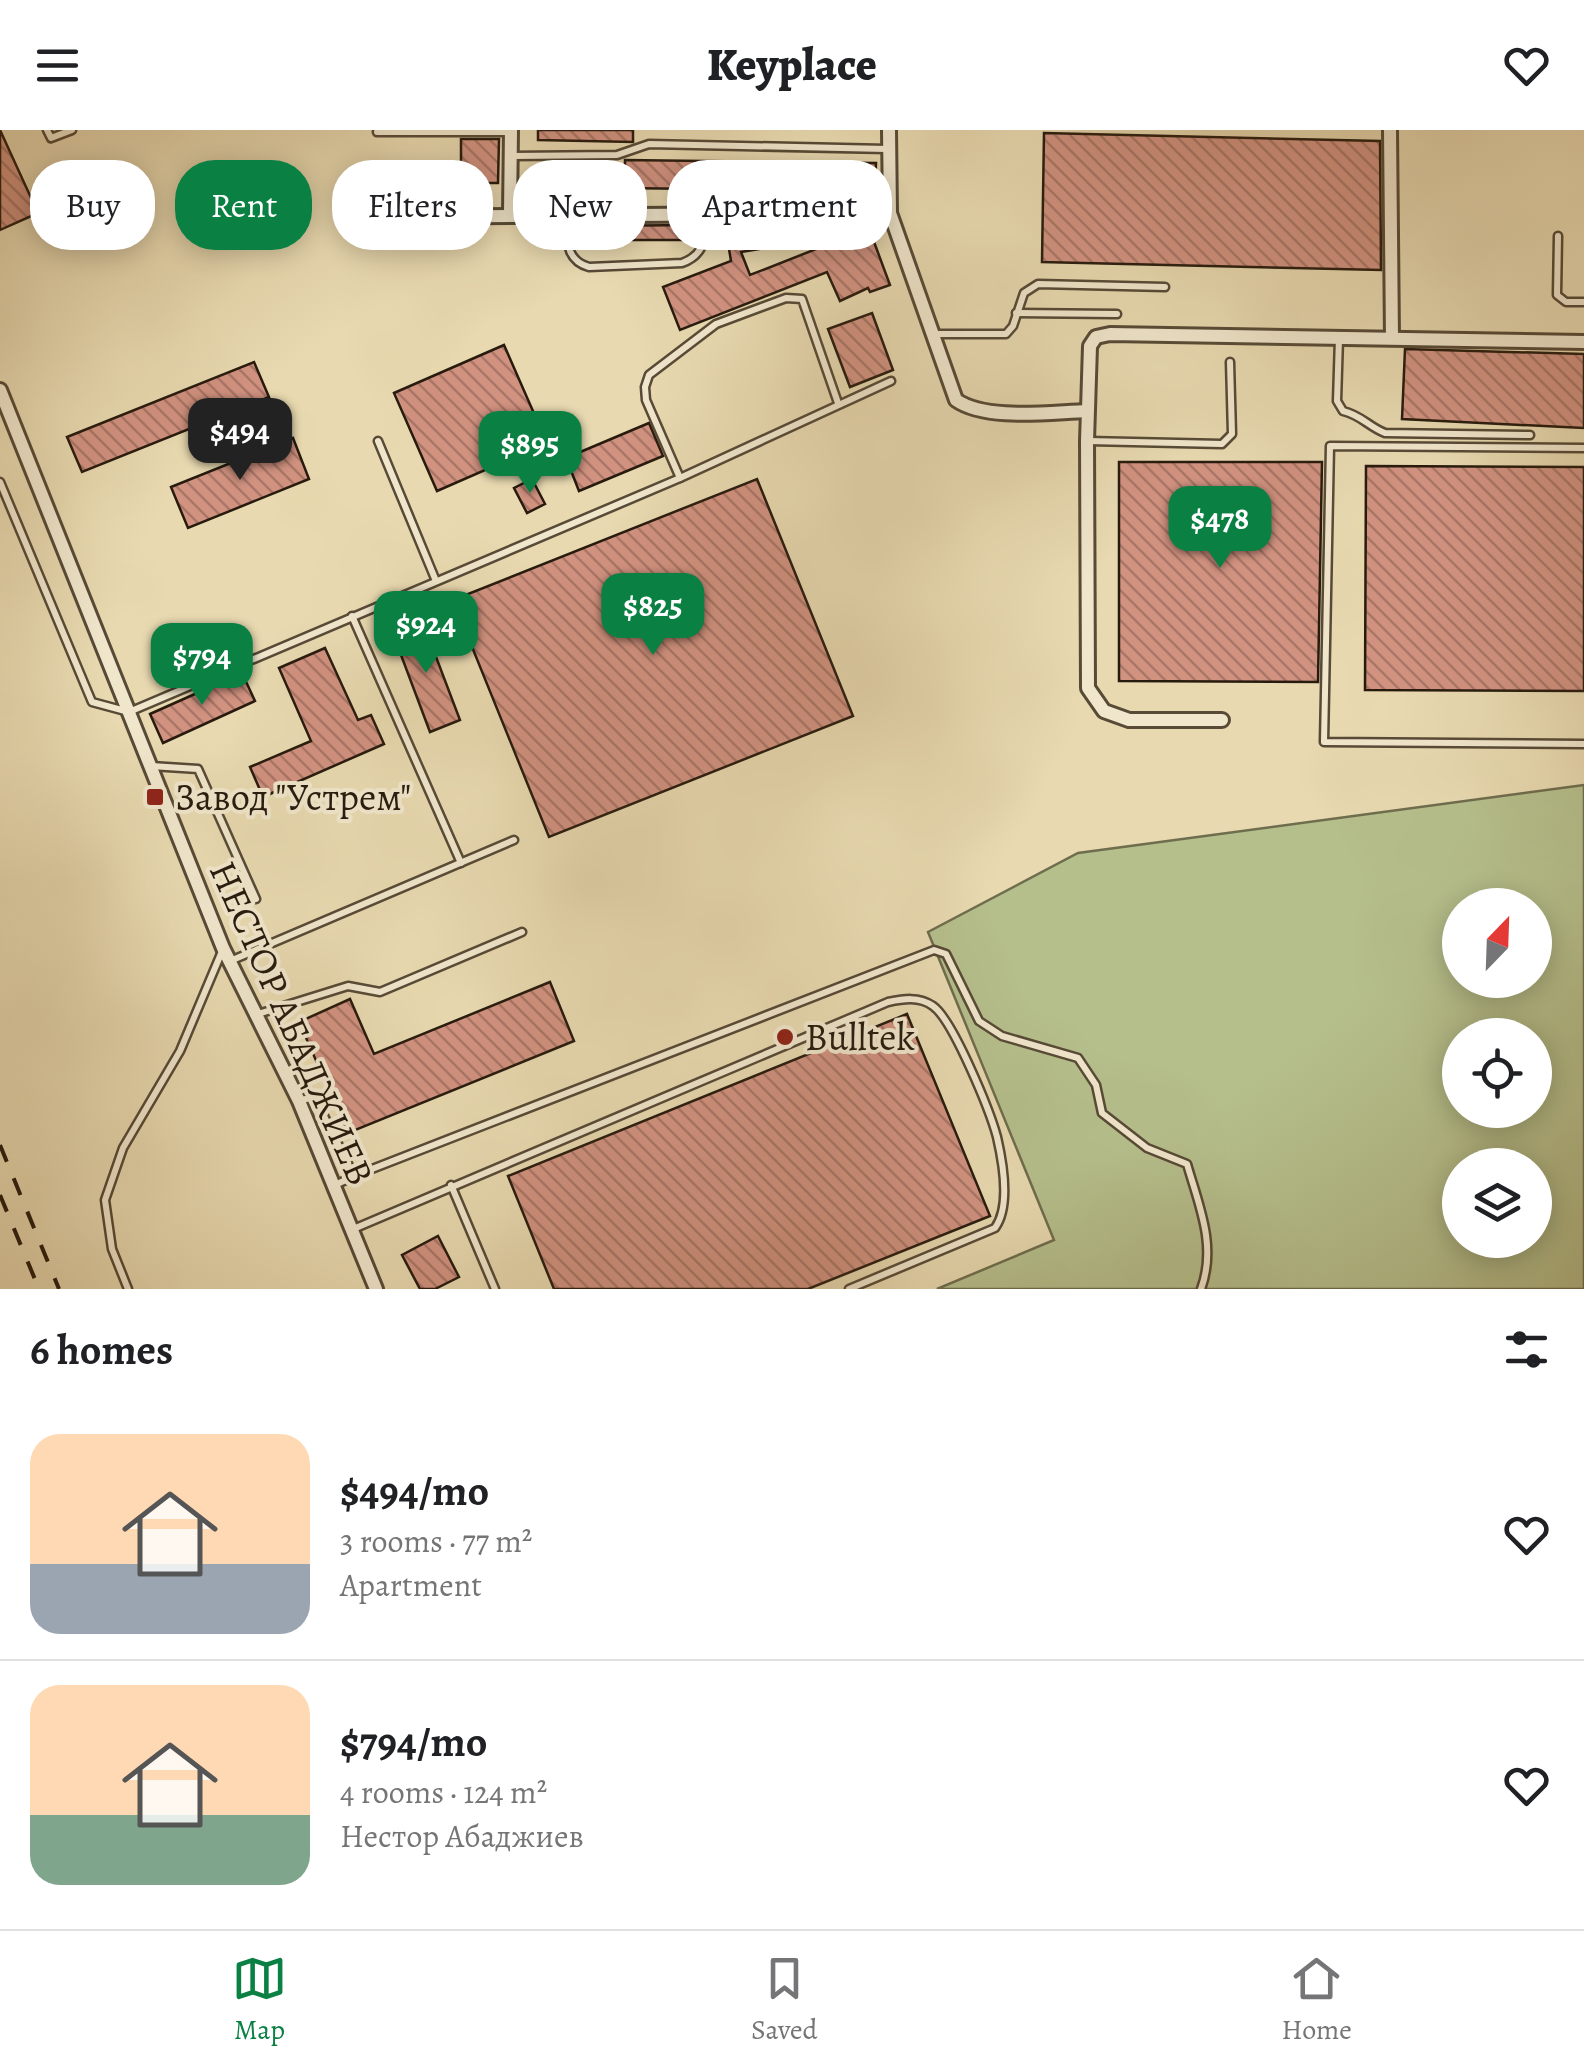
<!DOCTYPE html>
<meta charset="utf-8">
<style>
:root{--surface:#fff;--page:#f6f6f6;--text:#202124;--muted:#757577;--line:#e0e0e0;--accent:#0b8043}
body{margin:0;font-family:Alegreya,serif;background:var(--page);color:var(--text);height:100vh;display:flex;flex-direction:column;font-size:38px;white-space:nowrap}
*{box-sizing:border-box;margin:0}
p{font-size:32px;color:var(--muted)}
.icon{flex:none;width:55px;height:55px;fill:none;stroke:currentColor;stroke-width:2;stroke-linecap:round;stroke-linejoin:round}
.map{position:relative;height:1159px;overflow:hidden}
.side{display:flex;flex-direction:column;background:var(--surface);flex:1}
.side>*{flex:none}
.guide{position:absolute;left:30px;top:30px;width:1000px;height:90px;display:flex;gap:20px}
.needle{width:65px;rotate:23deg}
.fabs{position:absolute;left:1442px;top:758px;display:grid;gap:20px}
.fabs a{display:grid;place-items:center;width:110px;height:110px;border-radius:50%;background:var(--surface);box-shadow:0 5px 25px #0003;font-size:50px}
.price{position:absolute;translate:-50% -85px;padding:0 22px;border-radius:20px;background:var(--accent);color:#fff;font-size:32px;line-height:65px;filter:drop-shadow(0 2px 5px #0008)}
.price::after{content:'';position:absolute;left:50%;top:60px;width:30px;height:22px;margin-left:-15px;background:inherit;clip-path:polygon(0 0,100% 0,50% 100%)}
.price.current{background:#222;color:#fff}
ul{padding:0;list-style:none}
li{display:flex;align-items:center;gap:30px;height:250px;padding:0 30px}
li+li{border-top:2px solid var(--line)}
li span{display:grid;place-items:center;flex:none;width:280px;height:200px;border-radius:30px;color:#555}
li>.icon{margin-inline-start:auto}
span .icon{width:120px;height:120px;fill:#fffc;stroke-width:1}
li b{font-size:42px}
h2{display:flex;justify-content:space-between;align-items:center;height:120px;padding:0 30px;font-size:42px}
.tag{padding:0 35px;border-radius:40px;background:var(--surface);box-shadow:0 5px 25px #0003;font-size:35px;line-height:90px}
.tag.current{background:var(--accent);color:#fff}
header{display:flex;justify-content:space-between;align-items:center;height:130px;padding:0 30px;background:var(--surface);font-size:45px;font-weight:800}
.menu{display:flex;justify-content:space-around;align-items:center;height:140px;border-top:2px solid var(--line);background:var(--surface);font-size:28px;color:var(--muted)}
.menu a{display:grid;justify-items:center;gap:5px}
.menu .current{color:var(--accent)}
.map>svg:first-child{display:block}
.grass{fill:#b5bf8c;stroke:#6e6d4d;stroke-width:2.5;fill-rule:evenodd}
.building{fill:url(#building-back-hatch);stroke:#271b0e;stroke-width:2.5}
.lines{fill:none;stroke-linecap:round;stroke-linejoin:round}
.service-casing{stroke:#574a36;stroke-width:11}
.minor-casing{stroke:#574a36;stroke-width:18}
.service{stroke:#f0e6cc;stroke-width:6}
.minor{stroke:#f0e6cc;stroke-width:12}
.rail{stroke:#271b0e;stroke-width:4;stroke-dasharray:18 18;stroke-linecap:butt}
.poi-dot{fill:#8f2418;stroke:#f0e6cc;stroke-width:4}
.labels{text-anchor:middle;stroke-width:8;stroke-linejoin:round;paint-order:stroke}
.poi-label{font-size:38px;fill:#271b0e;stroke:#f0e6cc;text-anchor:start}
.street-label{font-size:38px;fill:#271b0e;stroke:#f0e6cc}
</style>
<header><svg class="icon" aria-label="menu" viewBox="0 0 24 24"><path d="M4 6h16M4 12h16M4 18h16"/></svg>Keyplace<svg class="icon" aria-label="heart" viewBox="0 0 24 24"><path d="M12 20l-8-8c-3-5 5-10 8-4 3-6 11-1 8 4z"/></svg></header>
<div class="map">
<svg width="1584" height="1159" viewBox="0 0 1584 1159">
<defs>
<pattern id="building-back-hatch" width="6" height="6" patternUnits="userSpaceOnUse" patternTransform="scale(2.5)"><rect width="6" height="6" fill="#d19280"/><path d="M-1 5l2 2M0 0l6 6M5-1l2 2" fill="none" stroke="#aa7667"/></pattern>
</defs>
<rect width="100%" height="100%" fill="#e8d9b0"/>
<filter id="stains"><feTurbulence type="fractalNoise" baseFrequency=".002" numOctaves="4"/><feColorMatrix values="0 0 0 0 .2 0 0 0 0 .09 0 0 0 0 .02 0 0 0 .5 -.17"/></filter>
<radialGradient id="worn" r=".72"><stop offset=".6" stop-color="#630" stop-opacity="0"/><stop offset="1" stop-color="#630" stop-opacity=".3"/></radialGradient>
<path class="grass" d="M1584,655V1159H937L1054,1110L928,802L1078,723ZM1460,775H1535V850H1460ZM1460,905H1535V980H1460ZM1460,1035H1535V1110H1460Z"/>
<g class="building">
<path d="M0,0L38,83L0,100Z"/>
<path d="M538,0H633V12L538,10Z"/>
<path d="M1044,3L1380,11L1381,140L1042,132Z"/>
<path d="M461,9H499L498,53H461Z"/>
<path d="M625,30L777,32L782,60L619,58V75L535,72L536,41L625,43Z"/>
<path d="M777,32L876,33L875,61L790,60Z"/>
<path d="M842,93H867L890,155L870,162L868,158L840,171L827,142L680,200L663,157L731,131L725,95L730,94L734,105L788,96L791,114L741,122L750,145L834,112L833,107L812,110L810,105Z"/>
<path d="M695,95V110H575V96Z"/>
<path d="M872,183L893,240L850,257L828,199Z"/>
<path d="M504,215L547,313L437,361L394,263Z"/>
<path d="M1405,219L1584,224V298L1402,289Z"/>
<path d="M254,232L269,267L82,342L67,307Z"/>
<path d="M649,293L663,326L579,361L566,328Z"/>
<path d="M293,308L309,349L188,398L171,357Z"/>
<path d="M1119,332H1322L1318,552L1119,551Z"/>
<path d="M1366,336L1584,337V561L1365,560Z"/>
<path d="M532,349L545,374L527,383L514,358Z"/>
<path d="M757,349L853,586L549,707L453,470Z"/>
<path d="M422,490L460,590L430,602L392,501Z"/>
<path d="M325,518L358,590L371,585L384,614L263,667L250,637L311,611L279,538Z"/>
<path d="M242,543L255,571L163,613L150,584Z"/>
<path d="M550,852L574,911L348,1003L299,892L350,869L374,924Z"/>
<path d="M907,884L990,1086L808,1159H554L508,1046Z"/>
<path d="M438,1106L459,1147L435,1159H420L402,1125Z"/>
</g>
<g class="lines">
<g class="service-casing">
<g id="service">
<path d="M47,0L51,8L72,0"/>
<path d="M377,2H510"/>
<path d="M512,26L617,25L649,14L887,19"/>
<path d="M565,85C568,108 564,130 589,137L682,133C705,125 705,107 710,86"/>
<path d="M1558,106L1557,165L1566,172H1584"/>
<path d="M1016,183L1117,184"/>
<path d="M934,204H1006L1013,196L1024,163L1038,154L1165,157"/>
<path d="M1339,208L1337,271L1343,281C1361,285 1369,297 1385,303L1530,305"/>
<path d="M378,311L436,451"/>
<path d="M1088,311L1222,314L1232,304L1230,232"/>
<path d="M1584,318L1330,316L1324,612L1584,614"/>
<path d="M680,348L646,270L645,257L649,245L716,194L786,168L802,169L838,273"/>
<path d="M0,352L92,572L129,582L680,348L891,251"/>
<path d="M352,486L461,733"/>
<path d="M151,636L198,639L256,769"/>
<path d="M230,831L514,710"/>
<path d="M258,884L348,856L380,862L522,802"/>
<path d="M301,970L311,968L317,972L354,1046L333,1056"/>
<path d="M354,1046L934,820L946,824L979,891L1002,906L1078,928L1096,955L1102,983L1147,1018L1187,1034C1199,1076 1217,1116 1201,1159"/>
<path d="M451,1055L495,1159"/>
<path d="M351,1100L888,872C903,869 919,866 933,876C953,890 990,981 997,1007C1003,1033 1011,1076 995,1098L849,1159"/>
<path d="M128,1159L112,1119L105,1070L123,1018L180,921L223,819"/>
</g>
</g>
<g class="minor-casing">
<g id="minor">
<path d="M889,0L890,83L956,270C986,291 1050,282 1087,281"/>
<path d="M1390,0L1392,208"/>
<path d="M510,84L511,0"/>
<path d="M387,87L890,83"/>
<path d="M0,260L223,818L299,971L376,1159"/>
<path d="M1222,590H1129L1104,581L1088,558L1087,311L1090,216L1096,207L1110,204L1584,212"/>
</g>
</g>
<use href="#service" class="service"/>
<use href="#minor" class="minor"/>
<g class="rail">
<path d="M0,1015L59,1159"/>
<path d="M0,1065L39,1159"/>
</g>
</g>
<g class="poi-dot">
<rect x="145" y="657" width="20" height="20" rx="5"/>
<circle cx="785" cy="907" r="10"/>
</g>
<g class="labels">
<g class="poi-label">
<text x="175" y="680">Завод "Устрем"</text>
<text x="805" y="920">Bulltek</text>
</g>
<g class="street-label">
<text transform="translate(292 893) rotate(66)" y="13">НЕСТОР АБАДЖИЕВ</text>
</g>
</g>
<rect width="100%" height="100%" filter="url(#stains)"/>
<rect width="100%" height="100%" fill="url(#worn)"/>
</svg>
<div class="fabs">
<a><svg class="needle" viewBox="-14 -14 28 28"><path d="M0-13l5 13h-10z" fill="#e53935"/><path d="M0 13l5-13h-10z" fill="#757577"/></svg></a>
<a><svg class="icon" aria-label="locate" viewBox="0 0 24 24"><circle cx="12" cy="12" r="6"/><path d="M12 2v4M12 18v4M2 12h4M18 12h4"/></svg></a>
<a><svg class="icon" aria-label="layers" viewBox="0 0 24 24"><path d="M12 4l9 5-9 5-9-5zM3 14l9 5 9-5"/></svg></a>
</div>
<b class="price current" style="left:240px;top:353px">$494</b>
<b class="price" style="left:530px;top:366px">$895</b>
<b class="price" style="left:1220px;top:441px">$478</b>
<b class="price" style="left:653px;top:528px">$825</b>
<b class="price" style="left:426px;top:546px">$924</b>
<b class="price" style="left:202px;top:578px">$794</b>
<div class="guide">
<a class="tag">Buy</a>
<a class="tag current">Rent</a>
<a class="tag">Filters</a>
<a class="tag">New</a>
<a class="tag">Apartment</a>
</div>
</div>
<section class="side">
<h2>6 homes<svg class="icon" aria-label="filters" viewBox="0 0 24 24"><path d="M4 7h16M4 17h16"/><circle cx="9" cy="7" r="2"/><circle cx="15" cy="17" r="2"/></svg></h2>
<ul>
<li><span style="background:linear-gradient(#ffd9b3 65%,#9aa5b1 0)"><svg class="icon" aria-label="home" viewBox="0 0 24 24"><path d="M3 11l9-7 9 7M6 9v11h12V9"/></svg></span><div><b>$494/mo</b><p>3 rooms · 77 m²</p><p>Apartment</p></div><svg class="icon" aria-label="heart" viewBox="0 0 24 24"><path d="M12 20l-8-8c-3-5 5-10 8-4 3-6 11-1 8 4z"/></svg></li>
<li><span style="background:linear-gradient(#ffd9b3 65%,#7fa58c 0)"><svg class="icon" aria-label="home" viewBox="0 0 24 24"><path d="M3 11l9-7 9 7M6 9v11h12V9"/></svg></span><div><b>$794/mo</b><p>4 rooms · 124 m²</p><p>Нестор Абаджиев</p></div><svg class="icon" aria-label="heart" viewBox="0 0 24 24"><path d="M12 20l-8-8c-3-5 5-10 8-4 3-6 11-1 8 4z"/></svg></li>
</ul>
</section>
<nav class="menu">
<a class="current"><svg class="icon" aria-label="map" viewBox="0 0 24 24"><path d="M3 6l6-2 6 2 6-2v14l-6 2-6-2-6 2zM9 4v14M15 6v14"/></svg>Map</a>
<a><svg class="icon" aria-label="saved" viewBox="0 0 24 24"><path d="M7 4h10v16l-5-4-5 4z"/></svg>Saved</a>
<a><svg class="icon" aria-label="home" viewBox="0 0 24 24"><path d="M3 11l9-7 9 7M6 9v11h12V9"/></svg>Home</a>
</nav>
